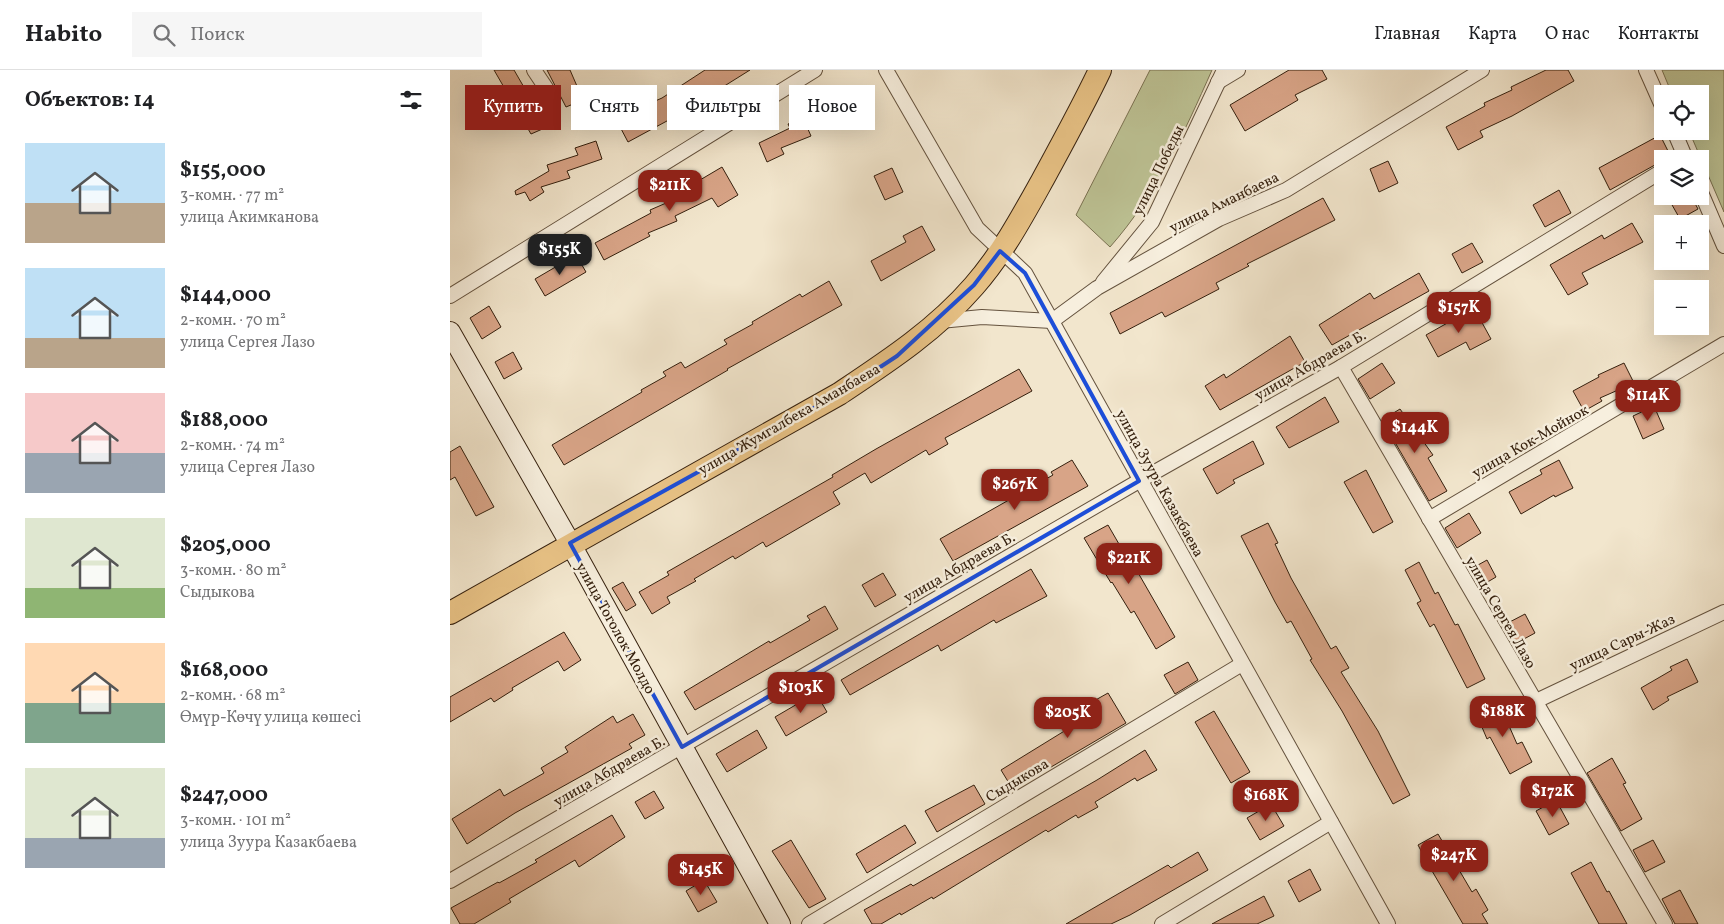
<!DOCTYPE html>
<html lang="ru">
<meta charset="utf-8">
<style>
:root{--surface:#fff;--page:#f6f6f6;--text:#202124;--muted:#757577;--line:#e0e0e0;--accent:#8f2418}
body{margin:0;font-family:Vollkorn,serif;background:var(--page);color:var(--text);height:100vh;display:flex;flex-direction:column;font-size:19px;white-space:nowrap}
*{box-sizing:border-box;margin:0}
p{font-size:16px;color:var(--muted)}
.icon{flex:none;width:28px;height:28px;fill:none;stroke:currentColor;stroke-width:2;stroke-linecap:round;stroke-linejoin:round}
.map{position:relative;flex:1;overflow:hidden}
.details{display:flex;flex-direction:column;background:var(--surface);width:450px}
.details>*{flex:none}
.top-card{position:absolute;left:15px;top:15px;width:475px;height:45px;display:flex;gap:10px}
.controls{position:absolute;left:1204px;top:15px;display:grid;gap:10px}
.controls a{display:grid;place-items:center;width:55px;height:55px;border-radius:0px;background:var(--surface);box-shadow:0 5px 20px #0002;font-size:25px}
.price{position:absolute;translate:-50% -42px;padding:0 11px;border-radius:10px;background:var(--accent);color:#fff;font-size:16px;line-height:32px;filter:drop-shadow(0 1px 2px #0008)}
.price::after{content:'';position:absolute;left:50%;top:30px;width:15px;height:11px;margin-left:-8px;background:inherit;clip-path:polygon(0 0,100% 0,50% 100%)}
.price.selected{background:#222;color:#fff}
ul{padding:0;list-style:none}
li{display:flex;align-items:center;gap:15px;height:125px;padding:0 25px}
li span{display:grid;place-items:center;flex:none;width:140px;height:100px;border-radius:0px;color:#555}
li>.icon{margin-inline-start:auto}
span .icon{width:60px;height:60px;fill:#fffc;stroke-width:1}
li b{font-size:21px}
h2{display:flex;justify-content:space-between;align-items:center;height:60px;padding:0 25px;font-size:21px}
.chip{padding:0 18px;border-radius:0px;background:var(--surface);box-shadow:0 5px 20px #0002;font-size:18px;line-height:45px}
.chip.selected{background:var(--accent);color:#fff}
header{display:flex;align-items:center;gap:30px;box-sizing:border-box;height:70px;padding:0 25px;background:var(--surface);border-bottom:1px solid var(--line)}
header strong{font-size:24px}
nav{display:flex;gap:28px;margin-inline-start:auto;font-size:18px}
.search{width:350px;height:45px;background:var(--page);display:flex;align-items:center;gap:12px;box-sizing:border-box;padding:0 18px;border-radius:0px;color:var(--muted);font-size:19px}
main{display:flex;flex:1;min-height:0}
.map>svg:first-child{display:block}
.green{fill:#bec496;stroke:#7a7252}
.building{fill:#d8a487;stroke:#35200e}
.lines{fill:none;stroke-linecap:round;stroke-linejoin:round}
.street-casing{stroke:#64523e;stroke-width:16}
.secondary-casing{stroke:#35200e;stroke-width:22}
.primary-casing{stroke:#35200e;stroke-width:24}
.street{stroke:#f7efde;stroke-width:14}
.secondary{stroke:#f7efde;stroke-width:20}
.primary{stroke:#e9c386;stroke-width:22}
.marked{fill:none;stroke:#1d4ed8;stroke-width:4;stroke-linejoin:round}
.labels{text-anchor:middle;stroke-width:5;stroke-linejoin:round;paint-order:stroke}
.street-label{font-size:15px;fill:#35200e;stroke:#f7efde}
</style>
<header>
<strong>Habito</strong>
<div class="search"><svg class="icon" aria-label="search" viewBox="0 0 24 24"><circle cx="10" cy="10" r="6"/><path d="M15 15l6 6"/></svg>Поиск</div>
<nav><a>Главная</a><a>Карта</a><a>О нас</a><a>Контакты</a></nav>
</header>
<main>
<section class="details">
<h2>Объектов: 14<svg class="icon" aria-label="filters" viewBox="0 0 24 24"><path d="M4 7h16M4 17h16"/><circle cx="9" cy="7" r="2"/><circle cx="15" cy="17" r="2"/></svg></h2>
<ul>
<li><span style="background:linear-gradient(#bfe0f5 60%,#b9a48a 0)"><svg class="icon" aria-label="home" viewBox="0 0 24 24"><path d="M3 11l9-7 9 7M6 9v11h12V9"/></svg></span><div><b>$155,000</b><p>3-комн. · 77 m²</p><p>улица Акимканова</p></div></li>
<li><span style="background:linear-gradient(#bfe0f5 70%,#b9a48a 0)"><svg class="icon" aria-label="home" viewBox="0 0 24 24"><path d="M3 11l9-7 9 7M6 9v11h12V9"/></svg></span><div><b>$144,000</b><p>2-комн. · 70 m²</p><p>улица Сергея Лазо</p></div></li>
<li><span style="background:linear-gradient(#f6c9c9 60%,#9aa5b1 0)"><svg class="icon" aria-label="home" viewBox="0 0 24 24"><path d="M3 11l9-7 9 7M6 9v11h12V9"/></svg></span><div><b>$188,000</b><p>2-комн. · 74 m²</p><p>улица Сергея Лазо</p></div></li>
<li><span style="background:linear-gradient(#dfe7d0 70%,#8fb573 0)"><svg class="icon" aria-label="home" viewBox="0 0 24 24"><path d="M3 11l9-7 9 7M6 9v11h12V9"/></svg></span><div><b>$205,000</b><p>3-комн. · 80 m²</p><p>Сыдыкова</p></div></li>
<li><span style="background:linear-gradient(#ffd9b3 60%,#7fa58c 0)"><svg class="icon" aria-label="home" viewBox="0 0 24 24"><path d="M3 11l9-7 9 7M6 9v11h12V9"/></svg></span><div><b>$168,000</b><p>2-комн. · 68 m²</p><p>Өмүр-Көчү улица көшесі</p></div></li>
<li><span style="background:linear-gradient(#dfe7d0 70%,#9aa5b1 0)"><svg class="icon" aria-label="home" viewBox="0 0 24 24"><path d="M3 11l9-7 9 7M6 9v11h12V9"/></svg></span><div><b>$247,000</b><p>3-комн. · 101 m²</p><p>улица Зуура Казакбаева</p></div></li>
</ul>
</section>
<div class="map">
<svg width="1274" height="854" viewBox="0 0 1274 854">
<rect width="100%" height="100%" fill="#f2e6cd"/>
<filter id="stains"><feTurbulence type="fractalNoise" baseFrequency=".004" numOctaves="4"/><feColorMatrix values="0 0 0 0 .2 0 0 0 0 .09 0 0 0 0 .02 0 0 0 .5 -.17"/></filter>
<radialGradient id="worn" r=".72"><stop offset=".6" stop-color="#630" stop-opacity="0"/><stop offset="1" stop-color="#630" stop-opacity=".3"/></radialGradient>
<g class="green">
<path d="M700,0H762C734,63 706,125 660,177L626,145Z"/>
<path d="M1212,0H1274V142L1239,61H1250V24H1222Z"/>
</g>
<g class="building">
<path d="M44,0H64L97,57L81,64Z"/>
<path d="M97,0H120L133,30L116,37Z"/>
<path d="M255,0H300L228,45L178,72L168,53L195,39L194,36L212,28Z"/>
<path d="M839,0H872L877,9L845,25L848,30L795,61L780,35Z"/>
<path d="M1096,0H1118L1124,11L1062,46L1030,61L1033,67L1008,80L996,57L1035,36L1034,33L1062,20L1061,17Z"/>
<path d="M353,48L361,66L331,78L334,84L317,92L309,73L340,58L338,54Z"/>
<path d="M1210,65L1221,87L1212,89V91L1160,120L1149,98Z"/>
<path d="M146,71L152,89L117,101L120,108L91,117L94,122L80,131L75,122L66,125L65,121L99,101L97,95L128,85L125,78Z"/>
<path d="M938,91L948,113L929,122L920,99Z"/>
<path d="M272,97L288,125L268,137L262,128L225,146L227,151L198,163L200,166L154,190L145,173L201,143L200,140L230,127L228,123Z"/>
<path d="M442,98L453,122L435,130L424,106Z"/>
<path d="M1109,120L1121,143L1095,157L1083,135Z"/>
<path d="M1217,126H1241L1248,139L1230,149Z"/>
<path d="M873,128L885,150L797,194L799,196L766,213L769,219L715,247L712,242L670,264L660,243Z"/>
<path d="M1182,153L1193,172L1132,203L1138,214L1118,225L1100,195L1152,165L1154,169Z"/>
<path d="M472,156L485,180L431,211L421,191L456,172L453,166Z"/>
<path d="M1022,173L1033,192L1012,203L1002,184Z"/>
<path d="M126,185L136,202L95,226L85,209Z"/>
<path d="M969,203L979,221L882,275L869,255L920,223L924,229Z"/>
<path d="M379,211L392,235L277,299L278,300L114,395L102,375L192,322L191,320L216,306L213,302L231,292L235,298L277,274L274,270L303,254L302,252L350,224L352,227Z"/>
<path d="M39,236L51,257L32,269L20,248Z"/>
<path d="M1024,238L1041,269L1020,280L1016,272L988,287L976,265Z"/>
<path d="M840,266L855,292L770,340L755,316L774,304L776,308Z"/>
<path d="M63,282L72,299L54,309L45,292Z"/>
<path d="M932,293L945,313L920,329L908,309Z"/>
<path d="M1174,293L1184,313L1150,328L1152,331L1134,341L1123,321L1149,307L1148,305Z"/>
<path d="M569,299L582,321L495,368L498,374L479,385L476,380L421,413L415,403L383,422L390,434L316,477L313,472L285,489L283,486L244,509L246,511L217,527L220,533L202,544L189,522L219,505L217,502L383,407L382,405L426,379Z"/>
<path d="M875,327L889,352L839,378L826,357Z"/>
<path d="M1204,336L1214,359L1193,369L1183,346Z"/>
<path d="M950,339L983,385L978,388L997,421L979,431L932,350Z"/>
<path d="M803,371L814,394L783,410L785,413L767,424L753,399Z"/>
<path d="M10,376L44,437L26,446L5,407L0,410V382Z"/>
<path d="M622,390L638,416L503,491L490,469L603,405L601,402Z"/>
<path d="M1109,390L1123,418L1105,427L1104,425L1071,444L1059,422L1092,404L1090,400Z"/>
<path d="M916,400L943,452L923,463L894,412Z"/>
<path d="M1019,443L1031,463L1007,478L995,458Z"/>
<path d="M818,453L828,473L825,474L841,508L881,579L886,576L899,598L891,602L928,661L960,725L943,734L892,641L860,590L862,589L841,551L837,553L825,532L791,466Z"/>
<path d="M658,455L673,481L675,480L725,567L706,579L684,541L681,543L662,512L661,513L634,468Z"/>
<path d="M1037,490L1046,507L1029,517L1019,500Z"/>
<path d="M969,492L985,524L988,522L1005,555L1008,554L1035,609L1017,618L984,554L980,557L967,533L971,531L955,500Z"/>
<path d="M581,499L597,526L546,553L544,550L491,581L488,575L400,625L391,610Z"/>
<path d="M433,503L446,525L425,537L412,515Z"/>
<path d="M173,512L186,535L176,541L162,518Z"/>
<path d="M375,536L388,559L245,640L234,622L319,571L320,573L360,550L357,546Z"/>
<path d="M1075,544L1085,563L1063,575L1052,556Z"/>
<path d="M114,562L131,590L114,601L108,591L62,618L63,620L44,632L41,628L0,652V627Z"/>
<path d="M1237,589L1248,612L1217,627L1219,630L1203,640L1191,618L1222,600L1220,597Z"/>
<path d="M738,592L748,610L725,624L714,605Z"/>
<path d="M366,623L377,642L336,666L325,647Z"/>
<path d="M658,623L676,653L596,700L595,699L562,718L551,700L616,660L610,650Z"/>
<path d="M1049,633L1067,674L1072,672L1082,692L1060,704L1040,667L1037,669L1026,643Z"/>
<path d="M764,641L800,702L781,713L745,652Z"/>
<path d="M183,644L195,665L179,674L182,678L65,743L17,774L2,749L50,719L54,726L94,703L91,698L118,682L115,677L163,646L167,653Z"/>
<path d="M307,660L317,678L277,702L266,684Z"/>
<path d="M695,680L707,700L687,711L685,708L645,732L648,737L628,748L626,745L598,762L596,760L483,829L482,827L451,845L450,843L431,854H422L414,840L461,814L463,816L647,710Z"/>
<path d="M1162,688L1176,713L1173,714L1192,749L1171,761L1137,703Z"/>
<path d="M524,715L535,734L487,762L475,741Z"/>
<path d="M204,721L214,738L195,749L185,732Z"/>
<path d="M1106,730L1119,754L1099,765L1086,741Z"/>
<path d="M821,734L834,756L810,770L797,748Z"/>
<path d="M162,745L175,767L129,797L125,790L59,829L61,832L24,854H10L1,838L48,812L49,813L87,792L85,790Z"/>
<path d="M455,755L466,773L417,803L406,784Z"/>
<path d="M988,764L1022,822L1026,819L1038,840L1032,844L1038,854H1013L978,794L968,775Z"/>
<path d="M341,770L376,829L359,838L322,781Z"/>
<path d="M1203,770L1215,792L1195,802L1183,780Z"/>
<path d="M748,782L758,800L680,845L661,854H616L718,795L721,798Z"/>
<path d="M1141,792L1157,822L1159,821L1177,854H1149L1121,803Z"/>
<path d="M860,799L871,820L849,832L838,811Z"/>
<path d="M254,810L267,832L248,842L236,821Z"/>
<path d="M1230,820L1248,854H1225L1212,829Z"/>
<path d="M814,826L824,846L807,854H762Z"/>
</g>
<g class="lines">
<g class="street-casing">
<g id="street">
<path d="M84,0L100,24"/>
<path d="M436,0L527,158L575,203L938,854"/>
<path d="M1196,0L1212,36"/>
<path d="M768,12L788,0"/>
<path d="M1224,61L1236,89"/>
<path d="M1250,120L1274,176"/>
<path d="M653,212L702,152L774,0"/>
<path d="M0,226L365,0"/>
<path d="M490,251L532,247L602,251L647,218L769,149L836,120L1032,0"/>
<path d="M891,297L1215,854"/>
<path d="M979,449L1274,274"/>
<path d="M1084,632L1274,542"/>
<path d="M0,811L689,411L891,297L1212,101"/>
<path d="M359,854L792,594"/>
<path d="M712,854L881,752"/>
</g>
</g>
<g class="secondary-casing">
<path id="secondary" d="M0,262L120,473L330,854"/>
</g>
<g class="primary-casing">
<path id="primary" d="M0,543L389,324C437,292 486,260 524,216C552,184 572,147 592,111C612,74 632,38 650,0"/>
</g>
<use href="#street" class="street"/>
<use href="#secondary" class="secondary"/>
<use href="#primary" class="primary"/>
</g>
<path class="marked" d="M550,181L575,203L689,411L232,677L120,473L389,324L447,286L524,215Z"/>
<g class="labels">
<g class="street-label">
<text transform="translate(708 100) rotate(-64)" y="5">улица Победы</text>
<text transform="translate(774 132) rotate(-26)" y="5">улица Аманбаева</text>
<text transform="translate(860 295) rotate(-30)" y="5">улица Абдраева Б.</text>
<text transform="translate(339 349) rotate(-30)" y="5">улица Жумгалбека Аманбаева</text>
<text transform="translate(1080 371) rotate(-30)" y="5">улица Кок-Мойнок</text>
<text transform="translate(710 413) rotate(61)" y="5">улица Зуура Казакбаева</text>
<text transform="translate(509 497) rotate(-30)" y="5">улица Абдраева Б.</text>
<text transform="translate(1051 542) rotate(60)" y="5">улица Сергея Лазо</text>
<text transform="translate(166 558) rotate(61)" y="5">улица Тоголок Молдо</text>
<text transform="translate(1172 572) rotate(-25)" y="5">улица Сары-Жаз</text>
<text transform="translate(159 701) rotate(-30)" y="5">улица Абдраева Б.</text>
<text transform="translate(567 710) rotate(-31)" y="5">Сыдыкова</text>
</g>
</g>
<rect width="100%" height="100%" filter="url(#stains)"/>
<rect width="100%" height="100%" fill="url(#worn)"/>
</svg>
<div class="controls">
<a><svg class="icon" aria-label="locate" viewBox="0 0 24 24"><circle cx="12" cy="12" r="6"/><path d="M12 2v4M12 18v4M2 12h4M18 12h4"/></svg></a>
<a><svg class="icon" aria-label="layers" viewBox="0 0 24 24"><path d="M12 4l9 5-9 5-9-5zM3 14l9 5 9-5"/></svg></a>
<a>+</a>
<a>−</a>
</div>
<b class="price" style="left:220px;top:142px">$211K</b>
<b class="price selected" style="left:110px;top:206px">$155K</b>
<b class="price" style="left:1009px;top:264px">$157K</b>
<b class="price" style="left:1198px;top:352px">$114K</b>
<b class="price" style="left:965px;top:384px">$144K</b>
<b class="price" style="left:565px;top:441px">$267K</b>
<b class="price" style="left:679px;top:515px">$221K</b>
<b class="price" style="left:351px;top:644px">$103K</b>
<b class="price" style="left:1053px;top:668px">$188K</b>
<b class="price" style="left:618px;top:669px">$205K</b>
<b class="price" style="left:1103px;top:748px">$172K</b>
<b class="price" style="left:816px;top:752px">$168K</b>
<b class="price" style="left:1004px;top:812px">$247K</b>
<b class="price" style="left:251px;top:826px">$145K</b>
<div class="top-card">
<a class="chip selected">Купить</a>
<a class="chip">Снять</a>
<a class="chip">Фильтры</a>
<a class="chip">Новое</a>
</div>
</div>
</main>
